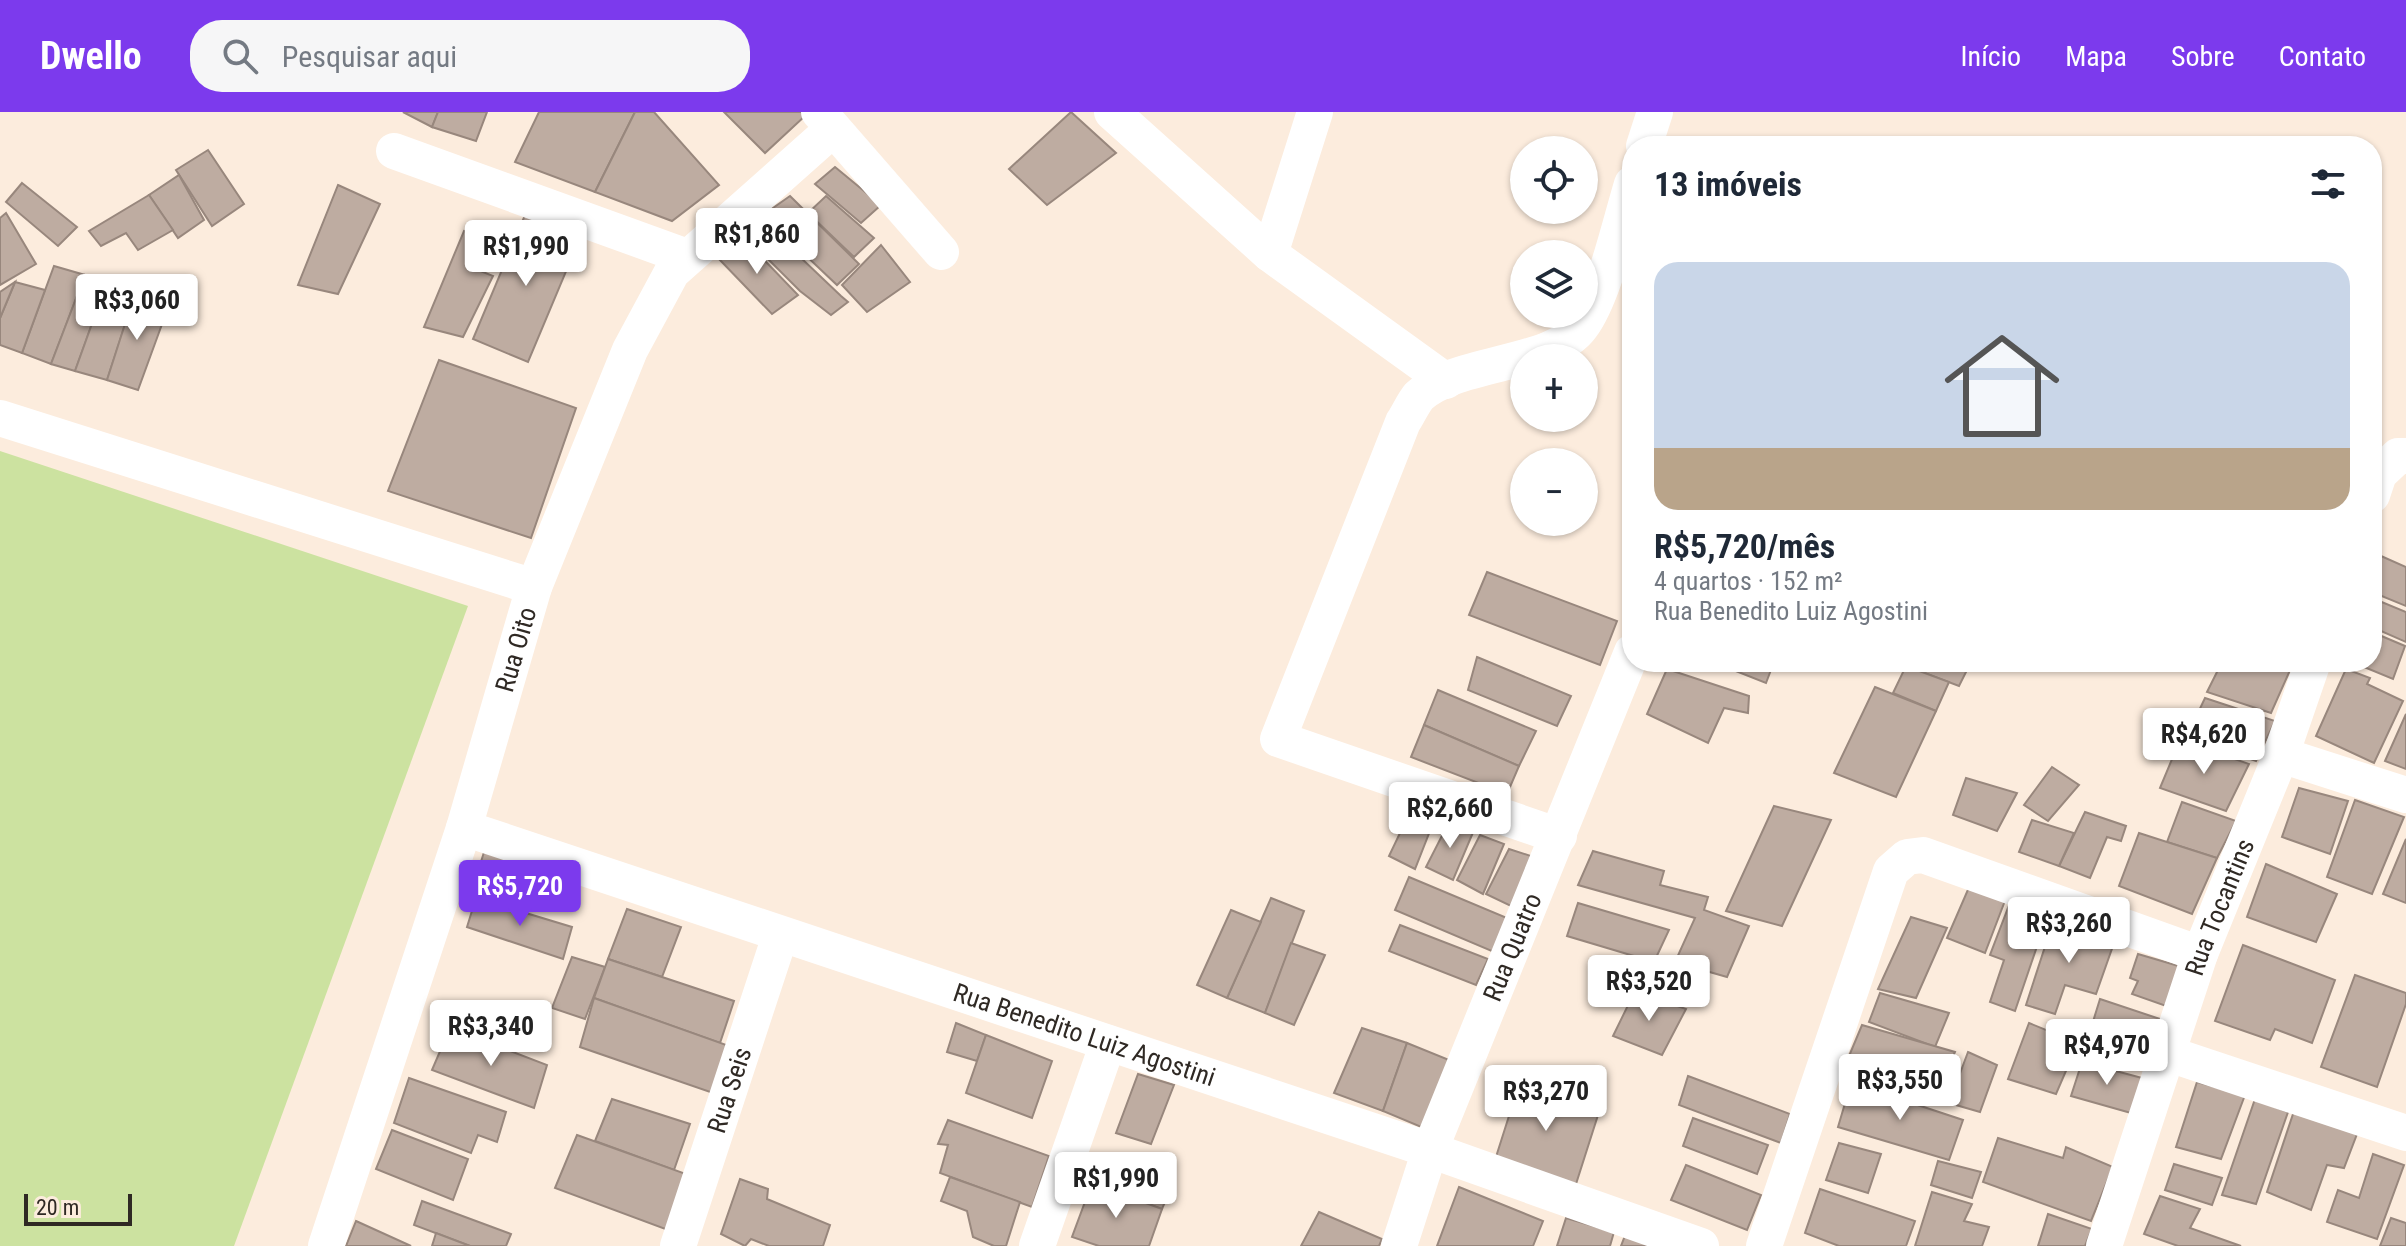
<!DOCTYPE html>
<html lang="pt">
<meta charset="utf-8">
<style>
:root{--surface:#fff;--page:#f6f6f7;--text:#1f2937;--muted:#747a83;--line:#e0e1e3;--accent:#7c3aed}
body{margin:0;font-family:"Roboto Condensed",sans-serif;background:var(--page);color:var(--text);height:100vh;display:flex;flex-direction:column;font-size:30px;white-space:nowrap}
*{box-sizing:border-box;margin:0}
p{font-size:26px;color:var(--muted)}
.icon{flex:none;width:44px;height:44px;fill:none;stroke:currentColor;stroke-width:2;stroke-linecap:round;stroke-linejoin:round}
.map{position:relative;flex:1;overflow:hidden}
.side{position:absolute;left:1622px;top:24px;width:760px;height:536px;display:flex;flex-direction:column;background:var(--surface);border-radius:32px;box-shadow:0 2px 6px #0004}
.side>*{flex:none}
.fabs{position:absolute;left:1510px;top:24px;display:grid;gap:16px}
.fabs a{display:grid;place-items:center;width:88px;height:88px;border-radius:50%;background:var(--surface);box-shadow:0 2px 6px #0004;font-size:40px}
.scale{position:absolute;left:24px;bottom:20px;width:108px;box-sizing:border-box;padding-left:8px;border:4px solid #2f2924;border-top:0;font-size:22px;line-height:28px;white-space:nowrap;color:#2f2924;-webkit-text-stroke:6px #fcecdd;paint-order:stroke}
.price{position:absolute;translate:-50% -68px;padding:0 18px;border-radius:8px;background:#fff;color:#222;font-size:26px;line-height:52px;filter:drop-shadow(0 2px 4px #0008)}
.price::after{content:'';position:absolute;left:50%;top:48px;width:24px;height:18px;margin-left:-12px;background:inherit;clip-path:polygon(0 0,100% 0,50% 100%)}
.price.on{background:var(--accent);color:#fff}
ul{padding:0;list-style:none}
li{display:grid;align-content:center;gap:16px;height:424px;padding:0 32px}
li+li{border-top:2px solid var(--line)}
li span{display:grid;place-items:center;height:248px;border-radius:24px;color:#555}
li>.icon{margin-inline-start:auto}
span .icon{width:144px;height:144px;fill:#fffc;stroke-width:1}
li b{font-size:34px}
h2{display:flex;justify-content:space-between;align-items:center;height:96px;padding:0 32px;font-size:34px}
header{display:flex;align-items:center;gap:48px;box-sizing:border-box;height:112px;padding:0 40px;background:var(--accent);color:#fff}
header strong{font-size:38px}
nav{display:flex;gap:44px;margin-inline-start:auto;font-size:28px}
.search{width:560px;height:72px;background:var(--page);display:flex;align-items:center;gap:20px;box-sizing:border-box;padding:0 28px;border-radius:32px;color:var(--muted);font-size:30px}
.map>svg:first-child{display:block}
.green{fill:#cce2a0}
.building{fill:#beaca1;stroke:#98877d;stroke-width:2}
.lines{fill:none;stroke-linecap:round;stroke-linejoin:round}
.minor{stroke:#fff;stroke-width:36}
.labels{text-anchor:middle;stroke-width:6;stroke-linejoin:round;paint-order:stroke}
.street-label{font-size:26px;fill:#2f2924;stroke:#fcecdd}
</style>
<header>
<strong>Dwello</strong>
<div class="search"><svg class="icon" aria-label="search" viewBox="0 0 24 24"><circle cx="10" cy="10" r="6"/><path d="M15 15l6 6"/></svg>Pesquisar aqui</div>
<nav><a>Início</a><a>Mapa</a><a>Sobre</a><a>Contato</a></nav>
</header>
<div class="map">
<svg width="2406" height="1134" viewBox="0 0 2406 1134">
<rect width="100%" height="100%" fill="#fcecdd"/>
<path class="green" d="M0,339L468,494L234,1134H0Z"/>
<g class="building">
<path d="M403,0H438L432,15Z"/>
<path d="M438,0H487L476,29L432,15Z"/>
<path d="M539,0H635L595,80L515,50Z"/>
<path d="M635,0H654L719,73L672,109L595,80Z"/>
<path d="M724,0H803L806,3L765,41Z"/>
<path d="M1071,0L1116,41L1047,93L1009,57Z"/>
<path d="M208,38L244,92L212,114L176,58Z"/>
<path d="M835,55L881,93L861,111L815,72Z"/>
<path d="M179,63L204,108L178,126L149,83Z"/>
<path d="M22,71L77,115L58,134L6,90Z"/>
<path d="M338,73L380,92L338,182L298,173Z"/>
<path d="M149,83L173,118L138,138L126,121L101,134L89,119Z"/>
<path d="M790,84L859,152L837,173L763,103Z"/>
<path d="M826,84L874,126L854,145L808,101Z"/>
<path d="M6,101L36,152L0,173V106Z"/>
<path d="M525,103L580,126L528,250L473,227Z"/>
<path d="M758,105L841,184L848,190L831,203L800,179L743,122Z"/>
<path d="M464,119L480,126L468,154L493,164L463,225L424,215Z"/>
<path d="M741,124L798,183L772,202L718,146Z"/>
<path d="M881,133L910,170L867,200L842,173Z"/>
<path d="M54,154L85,163L51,252L22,241Z"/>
<path d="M85,163L107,170L75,259L51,252Z"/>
<path d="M15,170L45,178L22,241L0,233V206Z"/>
<path d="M15,170L0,206V180Z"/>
<path d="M107,170L136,179L107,268L75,259Z"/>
<path d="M134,184L169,193L138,278L107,268Z"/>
<path d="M439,248L576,296L531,426L388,379Z"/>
<path d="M2381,444L2406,455V494L2372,480V467Z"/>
<path d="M1487,460L1617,509L1600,553L1469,503Z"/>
<path d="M2372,486L2406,500V530L2372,515Z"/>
<path d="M2372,520L2405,534L2393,567L2352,550H2372Z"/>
<path d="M1477,545L1571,584L1557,614L1468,578Z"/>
<path d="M1713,550H1774L1766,571Z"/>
<path d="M1908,550H1971L1959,574L1906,554Z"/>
<path d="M2222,550H2275L2291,556L2271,601L2207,580Z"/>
<path d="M1906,554L1949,570L1936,599L1893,581Z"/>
<path d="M1667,557L1749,584L1748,601L1724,596L1708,631L1647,602Z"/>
<path d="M2346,557L2370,566L2367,572L2403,589L2374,651L2316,624Z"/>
<path d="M1875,575L1936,599L1896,685L1834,661Z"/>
<path d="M1438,578L1536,619L1519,654L1424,613Z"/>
<path d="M2205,586L2275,609L2256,649L2187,624Z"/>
<path d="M2406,602V657L2385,649Z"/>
<path d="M1424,613L1519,654L1507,682L1411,645Z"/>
<path d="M2180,628L2249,652L2226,699L2160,676Z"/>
<path d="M2052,655L2079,673L2048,709L2024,693Z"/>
<path d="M1966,666L2017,681L1997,719L1953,703Z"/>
<path d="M2299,676L2348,689L2330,742L2282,725Z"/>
<path d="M2355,688L2404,705L2372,782L2327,765Z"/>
<path d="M2182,690L2236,709L2217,746L2167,730Z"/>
<path d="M1774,694L1831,708L1782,814L1726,799Z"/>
<path d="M1411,698L1435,706L1415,757L1389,744Z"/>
<path d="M2085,700L2126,714L2121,729L2107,725L2090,766L2059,754Z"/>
<path d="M2032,708L2074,721L2059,754L2019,740Z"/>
<path d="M1449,710L1474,718L1453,768L1426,755Z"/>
<path d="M2139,721L2217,746L2192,802L2119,774Z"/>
<path d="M1480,723L1504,732L1483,782L1457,768Z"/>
<path d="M2406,727V791L2383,782Z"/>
<path d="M485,737L525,751L511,787L473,775Z"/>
<path d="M1509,737L1534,745L1513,795L1486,782Z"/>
<path d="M1593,739L1664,759L1660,773L1708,785L1704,798L1749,814L1727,865L1675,850L1695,806L1578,773Z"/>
<path d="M2266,752L2337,782L2316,830L2247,805Z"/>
<path d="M1409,765L1507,806L1494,840L1395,798Z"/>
<path d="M1970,773L2006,786L1985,841L1947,826Z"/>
<path d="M476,786L572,815L563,847L467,815Z"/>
<path d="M1271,786L1304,799L1265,901L1227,886Z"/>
<path d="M2011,788L2048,802L2015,899L1990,890L2004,848L1990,843Z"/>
<path d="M1578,791L1669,818L1654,850L1567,824Z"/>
<path d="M627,797L681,815L662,865L608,847Z"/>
<path d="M1231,798L1261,810L1227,886L1197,873Z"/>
<path d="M1911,805L1947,816L1916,886L1878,877Z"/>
<path d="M2054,807L2115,828L2096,882L2065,873L2055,902L2026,893Z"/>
<path d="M1400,813L1488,847L1476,873L1389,839Z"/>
<path d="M1291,831L1325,843L1294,913L1265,901Z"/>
<path d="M2243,833L2335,868L2312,931L2275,917L2270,928L2215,909Z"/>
<path d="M2138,842L2182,855L2169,895L2132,882L2138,869L2130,866Z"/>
<path d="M572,845L605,855L585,907L552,896Z"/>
<path d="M608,847L734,889L720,931L594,886Z"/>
<path d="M2355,863L2406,881V892L2377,975L2321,955Z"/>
<path d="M1635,879L1686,897L1662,943L1613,924Z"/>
<path d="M1880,881L1949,901L1935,935L1869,910Z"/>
<path d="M594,886L732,935L716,982L580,935Z"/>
<path d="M2100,887L2169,910L2156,952L2087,929Z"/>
<path d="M956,911L986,923L977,949L947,940Z"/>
<path d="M2029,911L2078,931L2056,982L2008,967Z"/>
<path d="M1862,913L1955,940L1935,988L1844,956Z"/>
<path d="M450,916L547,953L534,996L432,958Z"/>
<path d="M1362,916L1407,931L1383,999L1334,981Z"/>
<path d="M986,923L1052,949L1032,1006L966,981Z"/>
<path d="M1407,931L1454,950L1426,1017L1383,999Z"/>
<path d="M1968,940L1997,953L1980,1000L1949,991Z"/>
<path d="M2082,950L2142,966L2131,1001L2071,984Z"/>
<path d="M1523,960L1548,967L1545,982L1598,1003L1576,1072L1495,1048Z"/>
<path d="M1138,962L1174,973L1151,1032L1116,1021Z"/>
<path d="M1688,964L1790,1002L1781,1031L1679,993Z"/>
<path d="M409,966L506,1000L497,1030L478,1023L471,1041L394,1011Z"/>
<path d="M2197,970L2245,983L2221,1047L2176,1035Z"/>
<path d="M1851,971L1963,1008L1949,1048L1838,1015Z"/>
<path d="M612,987L690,1012L674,1058L595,1029Z"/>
<path d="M2255,987L2288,1000L2256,1092L2222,1083Z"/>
<path d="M2295,996L2357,1022L2344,1056L2327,1053L2311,1098L2267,1080Z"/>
<path d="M1693,1006L1768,1033L1757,1062L1683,1034Z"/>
<path d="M948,1008L1049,1044L1032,1095L940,1061L948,1033L938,1032Z"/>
<path d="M392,1018L468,1047L453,1088L376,1057Z"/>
<path d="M577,1023L686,1062L668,1118L555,1076Z"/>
<path d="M1998,1026L2063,1046L2066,1035L2113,1055L2091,1109L1983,1070Z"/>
<path d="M1839,1031L1881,1042L1868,1081L1826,1068Z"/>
<path d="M2373,1042L2404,1053L2377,1127L2327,1110L2338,1078L2359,1086Z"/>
<path d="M1102,1047L1173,1071L1162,1097L1092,1071Z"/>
<path d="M1938,1049L1981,1060L1972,1086L1931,1073Z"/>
<path d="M2174,1052L2222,1066L2212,1093L2165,1078Z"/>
<path d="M1686,1053L1761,1083L1747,1118L1671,1088Z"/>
<path d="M950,1065L1020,1090L1006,1134H994L973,1125L967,1099L941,1089Z"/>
<path d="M740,1067L768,1077L767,1087L830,1113L823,1134H769L751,1127L745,1134L721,1122Z"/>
<path d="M1092,1071L1162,1097L1149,1134H1099L1072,1125Z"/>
<path d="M1459,1075L1543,1109L1533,1134H1437Z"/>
<path d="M1820,1077L1915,1109L1906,1134H1839L1805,1121Z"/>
<path d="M1932,1080L1972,1092L1964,1109L1989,1115L1982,1134H1915Z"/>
<path d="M2160,1084L2200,1097L2190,1116L2241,1134H2178L2144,1122Z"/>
<path d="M422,1089L511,1122L506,1134H470L414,1113Z"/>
<path d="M1319,1100L1382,1127L1379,1134H1301Z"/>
<path d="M2048,1102L2092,1117L2085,1134H2038Z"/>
<path d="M1566,1106L1614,1120L1610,1134H1557Z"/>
<path d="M2391,1106L2406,1111V1134H2380Z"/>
<path d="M356,1109L411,1134H346Z"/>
<path d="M436,1121L470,1134H432Z"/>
<path d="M1626,1121L1662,1134H1621Z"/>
</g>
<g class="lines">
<g class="minor">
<path d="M819,0L941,140"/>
<path d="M1112,0L1270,142L1446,269"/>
<path d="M1644,34L1655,0"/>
<path d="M394,39L687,145"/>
<path d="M1270,142L1315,0"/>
<path d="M0,306L534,475"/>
<path d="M2372,383L2379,362L2398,344H2406"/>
<path d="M2281,643L2406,683"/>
<path id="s1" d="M464,716L1430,1038L1701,1134"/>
<path d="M1559,724L1278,627L1403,310C1408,303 1413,291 1419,284C1456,249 1552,254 1581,215C1604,185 1620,111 1632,72"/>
<path d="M2169,942L2406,1021"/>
<path id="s2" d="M326,1134L464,716L534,475L630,238L672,160L833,17"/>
<path id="s3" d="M678,1134L780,824"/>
<path d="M1037,1134L1108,931"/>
<path id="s4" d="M1399,1134L1430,1038L1632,540"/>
<path d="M1764,1134L1891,759L1907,745L1923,743L2200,842"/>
<path id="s5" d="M2104,1134L2200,842L2281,643L2313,550"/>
</g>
</g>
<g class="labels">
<g class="street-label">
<text dy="9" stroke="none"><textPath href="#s2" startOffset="626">Rua Oito</textPath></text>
<text dy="9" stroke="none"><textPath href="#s5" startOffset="358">Rua Tocantins</textPath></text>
<text dy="9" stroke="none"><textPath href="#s4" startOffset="320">Rua Quatro</textPath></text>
<text dy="9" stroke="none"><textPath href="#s1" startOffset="654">Rua Benedito Luiz Agostini</textPath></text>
<text dy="9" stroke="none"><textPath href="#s3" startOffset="164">Rua Seis</textPath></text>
</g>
</g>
</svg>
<div class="fabs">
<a><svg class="icon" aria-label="locate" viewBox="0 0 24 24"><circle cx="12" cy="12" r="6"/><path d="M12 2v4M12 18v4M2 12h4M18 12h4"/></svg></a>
<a><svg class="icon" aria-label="layers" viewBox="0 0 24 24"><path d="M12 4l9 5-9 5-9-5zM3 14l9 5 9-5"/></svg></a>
<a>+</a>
<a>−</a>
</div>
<div class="scale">20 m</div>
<b class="price" style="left:757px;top:164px">R$1,860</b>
<b class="price" style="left:526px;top:176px">R$1,990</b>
<b class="price" style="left:137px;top:230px">R$3,060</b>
<b class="price" style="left:2204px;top:664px">R$4,620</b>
<b class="price" style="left:1450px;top:738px">R$2,660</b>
<b class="price on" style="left:520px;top:816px">R$5,720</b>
<b class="price" style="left:2069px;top:853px">R$3,260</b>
<b class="price" style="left:1649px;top:911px">R$3,520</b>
<b class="price" style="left:491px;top:956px">R$3,340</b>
<b class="price" style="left:2107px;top:975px">R$4,970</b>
<b class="price" style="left:1900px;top:1010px">R$3,550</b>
<b class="price" style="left:1546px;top:1021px">R$3,270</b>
<b class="price" style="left:1116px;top:1108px">R$1,990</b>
<section class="side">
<h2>13 imóveis<svg class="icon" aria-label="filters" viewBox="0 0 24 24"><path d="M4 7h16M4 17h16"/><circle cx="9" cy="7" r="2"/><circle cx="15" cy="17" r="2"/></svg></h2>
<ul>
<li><span style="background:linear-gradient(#c9d6e8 75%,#b9a48a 0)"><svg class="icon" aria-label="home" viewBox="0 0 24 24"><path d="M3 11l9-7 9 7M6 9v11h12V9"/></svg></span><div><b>R$5,720/mês</b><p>4 quartos · 152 m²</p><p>Rua Benedito Luiz Agostini</p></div></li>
</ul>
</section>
</div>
